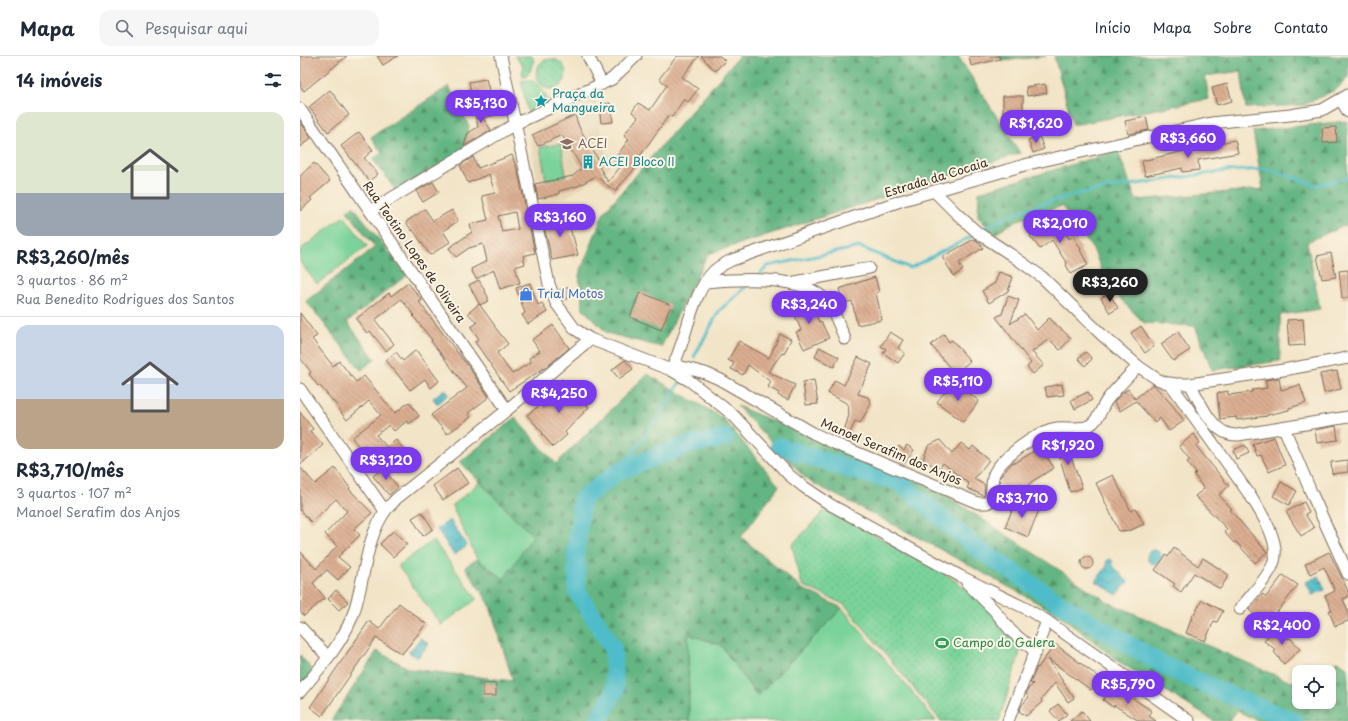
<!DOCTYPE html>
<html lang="pt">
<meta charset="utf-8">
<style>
:root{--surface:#fff;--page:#f6f6f7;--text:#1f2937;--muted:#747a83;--line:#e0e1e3;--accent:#7c3aed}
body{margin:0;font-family:"Playpen Sans",sans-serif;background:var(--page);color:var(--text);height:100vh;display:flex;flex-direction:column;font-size:15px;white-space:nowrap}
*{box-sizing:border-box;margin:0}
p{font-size:13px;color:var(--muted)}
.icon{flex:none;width:22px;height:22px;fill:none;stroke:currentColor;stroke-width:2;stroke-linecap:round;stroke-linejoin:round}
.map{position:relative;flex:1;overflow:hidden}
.side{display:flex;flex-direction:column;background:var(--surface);width:300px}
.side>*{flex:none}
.tools{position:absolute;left:992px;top:609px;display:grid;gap:8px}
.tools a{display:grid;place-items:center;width:44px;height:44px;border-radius:8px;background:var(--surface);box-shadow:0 2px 6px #0003;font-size:20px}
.price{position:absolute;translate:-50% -34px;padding:0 9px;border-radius:14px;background:var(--accent);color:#fff;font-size:13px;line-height:26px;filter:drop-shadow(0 1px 2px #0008)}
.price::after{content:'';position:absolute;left:50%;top:24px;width:12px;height:9px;margin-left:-6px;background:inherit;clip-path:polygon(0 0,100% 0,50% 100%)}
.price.active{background:#222;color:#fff}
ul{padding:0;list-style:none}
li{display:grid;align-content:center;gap:8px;height:212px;padding:0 16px}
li+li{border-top:1px solid var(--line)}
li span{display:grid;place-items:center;height:124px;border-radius:12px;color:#555}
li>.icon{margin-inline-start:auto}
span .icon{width:72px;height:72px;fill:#fffc;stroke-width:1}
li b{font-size:17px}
h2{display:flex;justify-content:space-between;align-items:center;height:48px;padding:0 16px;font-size:17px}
header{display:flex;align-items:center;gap:24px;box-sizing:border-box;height:56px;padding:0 20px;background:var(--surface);border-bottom:1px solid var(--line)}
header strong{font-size:19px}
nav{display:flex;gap:22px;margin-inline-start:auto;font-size:14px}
.search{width:280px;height:36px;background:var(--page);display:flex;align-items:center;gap:10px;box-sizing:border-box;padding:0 14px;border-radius:12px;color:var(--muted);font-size:15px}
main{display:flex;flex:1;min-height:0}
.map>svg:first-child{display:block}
.built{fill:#e6d5b7}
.grass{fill:#7ad39a;stroke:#5a7e5c}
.forest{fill:url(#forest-firs);stroke:#4f7050}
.park{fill:url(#park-dots);stroke:#5a7e5c}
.water{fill:url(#water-waves);stroke:#467474}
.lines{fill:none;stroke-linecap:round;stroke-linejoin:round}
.stream{stroke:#50bdc9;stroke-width:3}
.river{stroke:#50bdc9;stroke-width:18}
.building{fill:url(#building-back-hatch);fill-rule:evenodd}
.minor-casing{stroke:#7b6b59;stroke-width:13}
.minor{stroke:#fff;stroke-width:11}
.labels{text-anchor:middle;stroke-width:4;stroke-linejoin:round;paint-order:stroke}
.culture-label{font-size:12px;fill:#0d838f;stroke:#fcf5e5;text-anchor:start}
.education-label{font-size:12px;fill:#785e54;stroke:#fcf5e5;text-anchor:start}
.street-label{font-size:12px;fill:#3b2a1e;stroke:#fcf5e5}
.shop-label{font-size:12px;fill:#366cbe;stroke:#fcf5e5;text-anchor:start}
.leisure-label{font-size:12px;fill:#27864d;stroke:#fcf5e5;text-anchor:start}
</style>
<header>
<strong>Mapa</strong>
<div class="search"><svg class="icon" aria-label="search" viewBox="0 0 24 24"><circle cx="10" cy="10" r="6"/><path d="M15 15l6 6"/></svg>Pesquisar aqui</div>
<nav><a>Início</a><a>Mapa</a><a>Sobre</a><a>Contato</a></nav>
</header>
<main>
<section class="side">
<h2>14 imóveis<svg class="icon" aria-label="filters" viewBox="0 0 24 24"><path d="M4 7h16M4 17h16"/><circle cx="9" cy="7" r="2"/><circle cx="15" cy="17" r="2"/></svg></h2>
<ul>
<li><span style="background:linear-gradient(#dfe7d0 65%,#9aa5b1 0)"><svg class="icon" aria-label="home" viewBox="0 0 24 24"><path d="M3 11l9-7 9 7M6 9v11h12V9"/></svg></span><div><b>R$3,260/mês</b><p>3 quartos · 86 m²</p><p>Rua Benedito Rodrigues dos Santos</p></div></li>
<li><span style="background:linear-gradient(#c9d6e8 60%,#b9a48a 0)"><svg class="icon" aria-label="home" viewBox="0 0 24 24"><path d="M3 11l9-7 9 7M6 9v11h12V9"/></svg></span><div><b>R$3,710/mês</b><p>3 quartos · 107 m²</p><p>Manoel Serafim dos Anjos</p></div></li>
</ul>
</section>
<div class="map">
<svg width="1048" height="665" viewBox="0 0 1048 665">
<defs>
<pattern id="forest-firs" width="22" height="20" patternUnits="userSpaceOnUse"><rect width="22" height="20" fill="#63b582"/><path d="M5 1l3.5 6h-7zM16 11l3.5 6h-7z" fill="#53936a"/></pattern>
<pattern id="park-dots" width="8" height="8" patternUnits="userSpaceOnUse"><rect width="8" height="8" fill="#7ad39a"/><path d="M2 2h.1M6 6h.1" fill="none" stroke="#6ab584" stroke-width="1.8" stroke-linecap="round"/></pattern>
<pattern id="water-waves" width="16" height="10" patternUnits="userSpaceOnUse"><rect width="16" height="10" fill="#50bdc9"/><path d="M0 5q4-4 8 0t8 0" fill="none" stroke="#449aa3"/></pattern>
<pattern id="building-back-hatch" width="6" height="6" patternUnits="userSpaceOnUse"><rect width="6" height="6" fill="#dbae91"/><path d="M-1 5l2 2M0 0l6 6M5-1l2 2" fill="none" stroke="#b38e76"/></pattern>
</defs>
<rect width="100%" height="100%" fill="#fcf5e5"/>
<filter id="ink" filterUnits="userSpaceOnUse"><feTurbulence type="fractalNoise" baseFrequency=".025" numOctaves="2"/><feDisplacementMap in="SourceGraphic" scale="8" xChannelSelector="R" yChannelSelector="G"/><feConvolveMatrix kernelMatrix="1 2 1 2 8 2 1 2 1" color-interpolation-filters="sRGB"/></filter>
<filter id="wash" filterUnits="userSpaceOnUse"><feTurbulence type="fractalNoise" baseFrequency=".012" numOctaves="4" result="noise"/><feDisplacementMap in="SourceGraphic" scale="16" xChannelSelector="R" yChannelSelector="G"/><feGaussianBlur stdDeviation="0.9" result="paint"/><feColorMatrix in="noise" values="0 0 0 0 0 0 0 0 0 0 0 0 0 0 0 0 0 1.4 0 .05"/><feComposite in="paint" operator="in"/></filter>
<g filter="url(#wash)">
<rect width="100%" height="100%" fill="#f2e4c7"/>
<path class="built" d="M295,43L305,97L313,104L305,117L264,142L242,147L229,78Z"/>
<g class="grass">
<path d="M261,88L266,120L246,124L240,91Z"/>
<path d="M44,160L67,190L17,228L0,206V194Z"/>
<path d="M180,426L233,480L204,524L177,503L152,450Z"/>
<path d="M133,484L177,543L141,569L98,510Z"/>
<path d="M542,552L636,665H389L388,578L421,589L457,640Z"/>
</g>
<g class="forest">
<path d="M439,0H658L720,97L408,198L361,291L307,277L283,253L279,219L304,156Z"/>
<path d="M697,0H746L703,5Z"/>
<path d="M754,0H1048V21L1037,33L1004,49L946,52L941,15L905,20L909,43L773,69Z"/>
<path d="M149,30L169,70L163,95L96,135L73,103L82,97L71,81Z"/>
<path d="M1047,65L1048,168L1007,186L1020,253L980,259V305L912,314L895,270L844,267L808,230L794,195L762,150L715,165L694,179L678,160L679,136L818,95L836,144L963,133L953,75Z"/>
<path d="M53,150L107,219L47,266L75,303L61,314L6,245L75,191L47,155Z"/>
<path d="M347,318L423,362L479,430L441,481L501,532L542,552L457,640L421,589L388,578L389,665H31L77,595L110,613L213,625L189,547L165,511L177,503L204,523L233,480L160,406L215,362L256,408Z"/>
<path d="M437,350L635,432L808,546L991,626L999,623V646H1029V616H1013L1038,605L1048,612V665H959L937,655L929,665H914L818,605L760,559L623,484L507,424Z"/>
<path d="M0,599L14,616L0,632Z"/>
</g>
<g class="park">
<path d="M214,0H232L234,6L228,19L224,21L222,18C225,6 220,7 214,0Z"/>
<circle cx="251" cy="18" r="15"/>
<path d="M230,24C241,29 244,36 249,46L228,57L221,25Z"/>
<path d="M524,455L536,458L643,516L679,542L721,593L699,665H641L545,549L502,529L492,489Z"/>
</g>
<g class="water">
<path d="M145,333L149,338L137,348L133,342Z"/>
<path d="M150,464L167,490L154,499L137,473Z"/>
<circle cx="854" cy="501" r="7"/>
<path d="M808,503L812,504L813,510L828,526L817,539L796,525L807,510L806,507Z"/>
<path d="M1019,520L1025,534L1012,539L1006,526Z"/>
<path d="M121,582L129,588L117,602L109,596Z"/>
</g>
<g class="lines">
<g class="stream">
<path d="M681,175L712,158L772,139L809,132L926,115L968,113L1016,129L1048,122"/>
<path d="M457,221L468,210L560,191L610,212L676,178"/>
<path d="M394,301L419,255L451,226"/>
<path d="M319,415L362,356L380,326"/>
</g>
<g class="river">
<path d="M479,390L558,416L598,425L677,492L766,551L865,610L929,639L994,665"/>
<path d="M298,665L315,635L313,592L277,535L276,493L282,443L319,415L385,390L425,382"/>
</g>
</g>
<g id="blocks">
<g class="building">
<path d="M0,0H47L4,35L0,30Z"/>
<path d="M77,0H98L83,9Z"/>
<path d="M377,0H399L382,21L398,33L388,46L384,43L372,61L369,59L340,100L342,102L332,116L315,135L296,120L278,130L259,135V138L238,143L235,128L273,120L282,112L262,79L238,90L232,79L275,59L279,71L299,105L297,107L308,126L322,109L314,104L329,83L324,79L338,61L332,56L338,47L350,54L367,29L359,23Z"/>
<path d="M401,0H420L425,5L415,15Z"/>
<path d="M669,0H699L700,3L671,10Z"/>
<path d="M186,23L189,34L171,38L169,26Z"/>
<path d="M745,28L747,37L727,40L726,31Z"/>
<path d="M927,28L932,45L917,49L912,32Z"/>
<path d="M30,34L49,59L28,76L9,51Z"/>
<rect x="703" y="40" width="20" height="20"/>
<path d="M310,47L313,66L301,67L299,49Z"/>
<path d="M174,48L178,54L194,50L196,59L183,62L191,74L164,90L168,77L178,71L173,49Z"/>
<path d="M846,61L849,74L828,78L825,65Z"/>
<path d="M0,65L11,82L0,91Z"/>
<path d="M1036,71L1037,86L1023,87L1022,72Z"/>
<path d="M59,76L73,94L64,102L78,118L69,125L41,90Z"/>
<path d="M739,80L744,93L733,97L728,84Z"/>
<path d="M935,84L938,97L898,104L899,114L882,116V112L845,120L842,105L880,96L904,93V90Z"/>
<path d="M212,99L218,116L235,197L223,200L225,208L215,211L220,227L200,233L194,214L176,223L171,213L187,205L183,188L169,192L156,201L149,192L172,176L170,168L188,164L182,140L195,137L189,118L168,127L160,109L173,101L178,112ZM215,156L218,173L202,176L198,160Z"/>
<path d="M14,107L30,125L10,142L12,144L0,155V120Z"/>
<path d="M133,126L139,136L123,146L116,135Z"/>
<path d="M125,153L133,165L152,154L158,165L143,175L150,186L130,199L113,174L112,175L106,166Z"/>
<path d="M755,159L769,183L773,180L781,193L780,194L788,209L771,218L766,209L767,208L752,184L740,193L730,180L742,171L740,168Z"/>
<path d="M268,161L272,180H273L278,199L252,204L243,165Z"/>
<path d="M674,183L680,187L683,192L659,207L663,214L654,220L642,201Z"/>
<path d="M1031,197L1036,221L1022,223L1017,200Z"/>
<path d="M1048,214V242H1042L1039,215Z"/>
<path d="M699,216L713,221L708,235L689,247L682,235L695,227Z"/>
<path d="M575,221L579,236L576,237L582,264L557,269L552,245L544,247L539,233Z"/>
<path d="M179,224L188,241V245L180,249L169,229Z"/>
<path d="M108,227L122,244L119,246L170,313L189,341L168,357L171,361L147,378L131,359L167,332L131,285L132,284L113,260L114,259L101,243L75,264L94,288L86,295L70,275L67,277L56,263L89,237L91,240Z"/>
<path d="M230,227L238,249L242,247L247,256L228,268L222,259L225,257L216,232Z"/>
<path d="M271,231L274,240L262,244L259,234Z"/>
<path d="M340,236L371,249L361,274L330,261Z"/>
<path d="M809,237L818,252L810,257L801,242Z"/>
<path d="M708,240L719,244L710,268L725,258L737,274L749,262L771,282L760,294L749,283L732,296L744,309L733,318L727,311L731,307L696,261L702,258Z"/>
<path d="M510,243L519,266L521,265L529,282L504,293L496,276L501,274L491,250Z"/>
<path d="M179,248L195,270H194L208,288L197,297L212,318L231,306L229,302L240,295L232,284L253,269L269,292L249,309L209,335L175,286L179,283L171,271L177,267L168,257Z"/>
<path d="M0,257L17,280L12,283L33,310L39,305L56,326L64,320L95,357L109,346L119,360L109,368L107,365L94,375L89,369L76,379L87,391L96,384L108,398L87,415L64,389L60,392L52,382L81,359L69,345L47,364L38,353L39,352L19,329L18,330L9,318L11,316L0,302Z"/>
<path d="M1003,263L1005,289L989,290L987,264Z"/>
<path d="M841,270L854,290L845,297L831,277Z"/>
<path d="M590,276L603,284L598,292L605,297L598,307L583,297L586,293L581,290Z"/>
<path d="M878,276L890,294L873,305L861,288Z"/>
<path d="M480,278L491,283L484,298L482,297L468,316L495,329L488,344L478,339L479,337L468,331L471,326L448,309L443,319L431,313L434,307L428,304L439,285L469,302Z"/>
<path d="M644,278L649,286L652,284L670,305L655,318L631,289Z"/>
<path d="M519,291L539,301L534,311L515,301Z"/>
<path d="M116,294L139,325L131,332L125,323L110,334L86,304L96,296L103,305Z"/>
<path d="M786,296L792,303L785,310L778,302Z"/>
<path d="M558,301L572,308L558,338L568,341L571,348L560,367L555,365L549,380L543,378L549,359L548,348L528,337L535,324L544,329Z"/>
<path d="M325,304L333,313L319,323L312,314Z"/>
<path d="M1037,315L1041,333L1024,337L1020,318Z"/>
<path d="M979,322L981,334L1000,329L1006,347L989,352V354L967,359V360L937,364L936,361L920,363L917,337L928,335V339L952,336V334L967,332L965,324Z"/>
<path d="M262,323L276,340L277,339L289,351L265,376L267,379L253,391L242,378L243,377L227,359L240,349L243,352L259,334L255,329Z"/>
<path d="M514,324L518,348L506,349L503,326Z"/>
<path d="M653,325L679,345L663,366L637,346Z"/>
<path d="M762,328L764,339L747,341L745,331Z"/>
<path d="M853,328L873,350L884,365L869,375L860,362L855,367L836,345L820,355L814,346L821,338L828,333L835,343Z"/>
<path d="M788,336L792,344L775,353L771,344Z"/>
<path d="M0,356L13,373L10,375L23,389L0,409Z"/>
<path d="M1036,370L1038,384L1017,387L1015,374Z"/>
<path d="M894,378L900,387L896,390L929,430L919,439L932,453L930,454L967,496L955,507L936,486L934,487L924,476L927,473L895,440L904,433L894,419L896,417L887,406L890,404L879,390Z"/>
<path d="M974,381L985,409L969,416L961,399L957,400L953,388Z"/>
<path d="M640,384L652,398L661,387L670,394L673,390L689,404L674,423L685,429L684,440L667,432L669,428L643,407L640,412L636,408L634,410L623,404L628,390Z"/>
<path d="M765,384L782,432L770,436L755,386Z"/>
<path d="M607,389L614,394L605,407L593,399L599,390L604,394Z"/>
<path d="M945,389L949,397L936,403L933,394Z"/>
<path d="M741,391L754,412L731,426L716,443L699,428L700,421L713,406L715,407Z"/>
<path d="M1048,404V416L1032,418L1031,406Z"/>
<path d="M0,411L15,428L35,412L50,432L49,433L72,457L54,473L60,479L38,501L50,511L38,524L27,514L13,527L25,542L4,560L0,555V495L16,513L37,490L25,478L47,455L36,443L11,466L0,454Z"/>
<path d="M83,412L98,431L89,439L73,420Z"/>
<path d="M157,412L168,427L143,444L133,430Z"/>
<path d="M813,419L831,455L836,453L844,468L831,474L819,475L796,427Z"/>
<path d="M981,426L997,435L989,449L973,440Z"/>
<path d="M716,445L739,454L728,481L705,471Z"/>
<path d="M1004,446L1009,456L1005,458L1014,472L1001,480L986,456Z"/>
<path d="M122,456L133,473L123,480L112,462Z"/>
<path d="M93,475L107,488L93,501L80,488Z"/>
<path d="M874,492L898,510L903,502L929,519L920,533L894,517L881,536L873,530L875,528L855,514L866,499L868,501Z"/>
<path d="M1029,496L1048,535V541L1043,543L1048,555V565L1035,570L1029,555L1032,554L1025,540L1035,535L1024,511L1010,518L1005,508Z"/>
<circle cx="787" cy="507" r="6"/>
<path d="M983,519L998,529L978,555L966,569L949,554L963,538L966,541Z"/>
<path d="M36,534L48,546L39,554L28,543Z"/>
<path d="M902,544L923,555L917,566L914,565L905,585L886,577L893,558L894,559Z"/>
<path d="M99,547L126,568L102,598L76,582L22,660L10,651L69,565L79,573Z"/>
<path d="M974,572L988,583L990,582L1000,593L984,608L974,596L976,594L964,585Z"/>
<path d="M755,588L800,622L791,634L748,603L774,642L768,646L755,627L741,644L742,646L726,660L719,655L722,649L729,641L726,638L728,633L733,628L730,627L737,611L738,612Z"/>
<path d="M183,627L196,628V640H183Z"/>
<path d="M813,630L828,641L829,640L852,655L849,660L856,665H839L814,649L813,651L803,644Z"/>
<path d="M758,648L767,658L759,665L750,655Z"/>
<path d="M782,655L790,665H770Z"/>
</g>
</g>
</g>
<g filter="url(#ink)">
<use href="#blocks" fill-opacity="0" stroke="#7b6b59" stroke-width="1"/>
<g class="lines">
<g class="minor-casing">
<g id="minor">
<path d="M201,0L249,228L256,247L275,273L290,283L371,314L390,325L433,359L489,419L504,431L531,449L660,520L725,552L747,565L889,665"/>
<path d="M288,0L302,28"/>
<path d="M1041,44L1048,56"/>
<path d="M0,53L207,354"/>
<path d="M635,136L656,157L678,177L710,198L742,221L802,279L838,310L857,323L867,327L877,328H890L983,314L1048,302"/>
<path d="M70,155L215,68L312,23L336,0"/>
<path d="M405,226C437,223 504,218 526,245C535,256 540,271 545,283"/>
<path d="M490,227L569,212"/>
<path d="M374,309L405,317L419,323L513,377L536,388L678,447H687L690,445C693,436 691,426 694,418C701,402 740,374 757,372C766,371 784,374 790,369C799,364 801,352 807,344C816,332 828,321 838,310"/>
<path d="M371,314C387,285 390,239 414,215C419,210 426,207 432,204L600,145L728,108L911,67L990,59L1022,54L1048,39"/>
<path d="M870,327L952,442C962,458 980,486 974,505C971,519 949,541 940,553"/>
<path d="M890,328C899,343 910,373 929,378C932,379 935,379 938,379L1048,361"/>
<path d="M0,333L85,455"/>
<path d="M984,372L1011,436L1048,518"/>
<path d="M667,527L694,554L711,575L736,596"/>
<path d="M0,571L28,601"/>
<path d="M0,636C19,613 41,589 52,561C65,528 64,484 86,454C89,450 93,447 96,443L207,354L290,283"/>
<path d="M708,665L747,565"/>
</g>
</g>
<use href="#minor" class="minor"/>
</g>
</g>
<defs>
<g id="sight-bare" transform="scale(1.08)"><path d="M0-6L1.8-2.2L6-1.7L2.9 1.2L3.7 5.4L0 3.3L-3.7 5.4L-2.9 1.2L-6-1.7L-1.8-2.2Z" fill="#0f9aa8" stroke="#fcf5e5" stroke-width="2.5" paint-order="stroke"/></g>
<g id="school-bare" transform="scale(1.08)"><path d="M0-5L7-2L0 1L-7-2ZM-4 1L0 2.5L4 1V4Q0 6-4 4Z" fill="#8d6e63" stroke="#fcf5e5" stroke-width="2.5" paint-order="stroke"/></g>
<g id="building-bare" transform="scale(1.08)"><path d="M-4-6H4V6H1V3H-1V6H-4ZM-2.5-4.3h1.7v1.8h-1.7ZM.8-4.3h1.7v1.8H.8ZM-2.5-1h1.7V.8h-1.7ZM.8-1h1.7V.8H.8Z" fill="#0f9aa8" stroke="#fcf5e5" stroke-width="2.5" paint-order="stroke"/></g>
<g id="shop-bare" transform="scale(1.08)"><path d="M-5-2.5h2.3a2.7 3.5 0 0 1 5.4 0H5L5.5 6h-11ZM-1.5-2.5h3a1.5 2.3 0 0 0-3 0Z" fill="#3f7fe0" stroke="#fcf5e5" stroke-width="2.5" paint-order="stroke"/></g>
<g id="stadium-bare" transform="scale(1.08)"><path d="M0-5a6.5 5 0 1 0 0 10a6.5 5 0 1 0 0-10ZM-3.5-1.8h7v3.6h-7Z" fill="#2e9e5b" stroke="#fcf5e5" stroke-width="2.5" paint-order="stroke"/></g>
</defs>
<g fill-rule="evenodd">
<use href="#sight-bare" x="241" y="45"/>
<use href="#school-bare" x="267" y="88"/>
<use href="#building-bare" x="288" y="106"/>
<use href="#shop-bare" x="226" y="238"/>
<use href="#stadium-bare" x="642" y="587"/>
</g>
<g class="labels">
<g class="culture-label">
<text x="252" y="42">Praça da<tspan x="252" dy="14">Mangueira</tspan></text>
<text x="299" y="110">ACEI Bloco II</text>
</g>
<g class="education-label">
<text x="278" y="92">ACEI</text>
</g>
<g class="street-label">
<text transform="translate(636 122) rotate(-17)" y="4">Estrada da Cocaia</text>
<text transform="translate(114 196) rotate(55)" y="4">Rua Teotino Lopes de Oliveira</text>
<text transform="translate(591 396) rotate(23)" y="4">Manoel Serafim dos Anjos</text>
</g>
<g class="shop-label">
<text x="237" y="242">Trial Motos</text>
</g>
<g class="leisure-label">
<text x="653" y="591">Campo do Galera</text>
</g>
</g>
</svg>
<div class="tools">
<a><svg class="icon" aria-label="locate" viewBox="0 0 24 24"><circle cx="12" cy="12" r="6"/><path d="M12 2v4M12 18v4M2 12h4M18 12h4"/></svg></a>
</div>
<b class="price" style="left:181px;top:68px">R$5,130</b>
<b class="price" style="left:736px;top:88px">R$1,620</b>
<b class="price" style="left:888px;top:103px">R$3,660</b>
<b class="price" style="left:260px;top:182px">R$3,160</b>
<b class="price" style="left:760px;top:188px">R$2,010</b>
<b class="price active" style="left:810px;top:247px">R$3,260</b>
<b class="price" style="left:509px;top:269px">R$3,240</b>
<b class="price" style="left:658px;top:346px">R$5,110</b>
<b class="price" style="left:259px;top:358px">R$4,250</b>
<b class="price" style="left:768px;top:410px">R$1,920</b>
<b class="price" style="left:86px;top:425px">R$3,120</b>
<b class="price" style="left:722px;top:463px">R$3,710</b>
<b class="price" style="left:982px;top:590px">R$2,400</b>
<b class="price" style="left:828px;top:649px">R$5,790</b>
</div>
</main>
